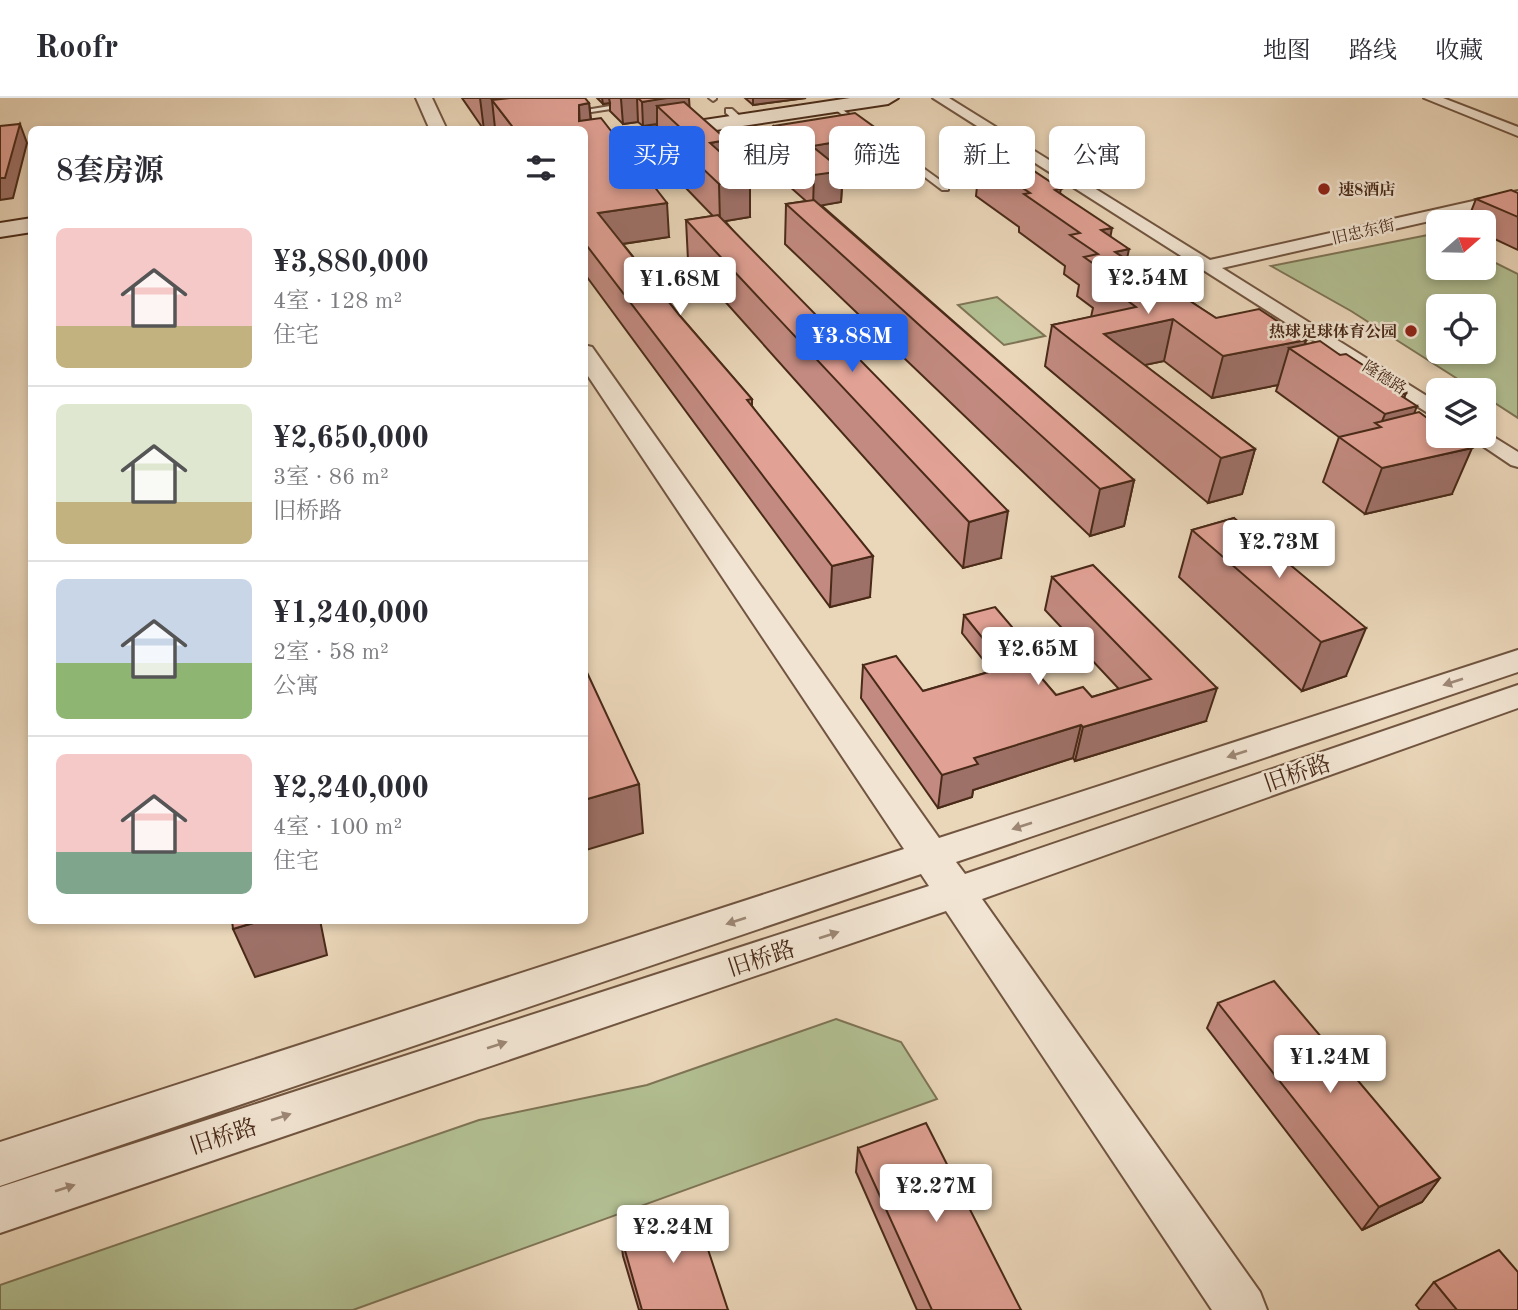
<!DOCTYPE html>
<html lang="zh">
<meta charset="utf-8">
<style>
:root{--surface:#fff;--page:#f7f7f7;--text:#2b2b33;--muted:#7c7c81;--line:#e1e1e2;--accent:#2563eb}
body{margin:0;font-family:"Old Standard TT","Noto Serif SC",serif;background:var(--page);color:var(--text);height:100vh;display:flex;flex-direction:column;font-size:26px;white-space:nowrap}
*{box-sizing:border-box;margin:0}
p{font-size:23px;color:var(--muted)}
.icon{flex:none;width:38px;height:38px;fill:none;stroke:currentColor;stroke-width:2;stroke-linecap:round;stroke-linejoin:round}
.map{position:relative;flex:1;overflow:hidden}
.sheet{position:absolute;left:28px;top:28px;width:560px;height:798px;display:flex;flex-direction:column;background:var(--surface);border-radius:10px;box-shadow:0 4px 10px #0003}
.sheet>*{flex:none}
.top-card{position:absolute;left:609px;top:28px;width:665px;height:63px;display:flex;gap:14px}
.needle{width:46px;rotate:70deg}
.tools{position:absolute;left:1426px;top:112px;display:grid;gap:14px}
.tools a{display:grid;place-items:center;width:70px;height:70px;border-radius:10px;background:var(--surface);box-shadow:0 4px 10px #0003;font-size:35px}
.price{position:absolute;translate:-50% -60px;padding:0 16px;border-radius:7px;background:#fff;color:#222;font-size:23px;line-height:46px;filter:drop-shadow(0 2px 4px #0008)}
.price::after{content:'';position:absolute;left:50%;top:42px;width:21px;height:16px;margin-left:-10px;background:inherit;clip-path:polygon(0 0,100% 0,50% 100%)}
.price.active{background:var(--accent);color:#fff}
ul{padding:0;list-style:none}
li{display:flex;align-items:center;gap:21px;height:175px;padding:0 28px}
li+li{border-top:2px solid var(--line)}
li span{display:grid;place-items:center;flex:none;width:196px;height:140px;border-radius:10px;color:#555}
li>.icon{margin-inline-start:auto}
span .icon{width:84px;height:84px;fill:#fffc;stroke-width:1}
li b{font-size:30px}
h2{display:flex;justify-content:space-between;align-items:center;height:84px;padding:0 28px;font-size:30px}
.tag{padding:0 24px;border-radius:10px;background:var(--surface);box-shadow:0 4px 10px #0003;font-size:24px;line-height:63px}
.tag.active{background:var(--accent);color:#fff}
header{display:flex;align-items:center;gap:42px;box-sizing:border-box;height:98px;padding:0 35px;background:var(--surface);border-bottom:2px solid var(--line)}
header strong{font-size:33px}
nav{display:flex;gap:38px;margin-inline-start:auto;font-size:24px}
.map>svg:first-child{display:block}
.green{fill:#b2bf92;stroke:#7e7455;stroke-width:2;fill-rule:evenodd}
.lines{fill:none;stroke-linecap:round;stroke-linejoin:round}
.service-casing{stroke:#715540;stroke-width:4}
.minor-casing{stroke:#715540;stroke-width:4}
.tertiary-casing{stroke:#715540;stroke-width:4}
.secondary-casing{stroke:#492a18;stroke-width:4}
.service{fill:#f1e4d2;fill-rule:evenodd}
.minor{fill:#f1e4d2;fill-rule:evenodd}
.tertiary{fill:#f1e4d2;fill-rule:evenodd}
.secondary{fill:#f1e4d2;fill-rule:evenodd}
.wall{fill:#c28a80;stroke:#492a18;stroke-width:2}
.shaded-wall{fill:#9e7168;stroke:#492a18;stroke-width:2}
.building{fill:#e1a195;stroke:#492a18;stroke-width:2}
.oneway{fill:#9d8775}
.poi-dot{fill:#8f2418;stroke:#f1e4d2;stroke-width:2.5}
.labels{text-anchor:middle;stroke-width:5;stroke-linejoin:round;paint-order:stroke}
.far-poi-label{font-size:16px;font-weight:bold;fill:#492a18;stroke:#f1e4d2;text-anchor:start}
.far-street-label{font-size:16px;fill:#492a18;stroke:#f1e4d2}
.near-street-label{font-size:23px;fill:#492a18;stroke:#f1e4d2}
</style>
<header>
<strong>Roofr</strong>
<nav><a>地图</a><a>路线</a><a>收藏</a></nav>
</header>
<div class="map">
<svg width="1518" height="1212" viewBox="0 0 1518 1212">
<rect width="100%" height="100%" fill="#ead6b9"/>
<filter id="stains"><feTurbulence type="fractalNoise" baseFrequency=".00286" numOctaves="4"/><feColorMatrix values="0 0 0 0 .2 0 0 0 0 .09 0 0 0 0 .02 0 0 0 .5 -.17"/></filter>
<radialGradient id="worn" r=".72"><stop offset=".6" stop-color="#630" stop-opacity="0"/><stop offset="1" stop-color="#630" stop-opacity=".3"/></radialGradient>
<g class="green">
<path d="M1438,135V170H1484V159L1518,176V320L1484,298V292H1475L1351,213L1271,168ZM1484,208V254H1438V208Z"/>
<path d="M997,199L1045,238L1004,247L958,207Z"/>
<path d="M836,921L901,944L937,1001L353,1212H0V1187L479,1022L647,987Z"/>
</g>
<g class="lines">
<g class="service-casing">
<g id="service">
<path d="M709,0H716V1L713,3Z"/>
<path d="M628,5L630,8L572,17L568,15Z"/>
<path d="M832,7H836L948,88V92H942L832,9Z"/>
<path d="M726,11H732L742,20V24H736L726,15Z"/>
</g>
</g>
<g class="minor-casing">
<g id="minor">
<path d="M933,0H949L1210,162L1518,93V103L1222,170L1438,305V319L1431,317Z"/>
<path d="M1424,0H1443L1518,29V38Z"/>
<path d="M1484,333L1518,354V369L1511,367L1468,338H1484Z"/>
</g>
</g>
<g class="tertiary-casing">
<g id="tertiary">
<path d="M416,0H432L447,32H430Z"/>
<path d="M584,247L592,249L939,740L1518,552V574L956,764L965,776L1518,587V610L982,801L1260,1194L1267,1212H1212L946,813L0,1135V1089L929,788L921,776L0,1088V1044L904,751L584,272Z"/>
</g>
</g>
<g class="secondary-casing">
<g id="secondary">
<path d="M850,0H898L888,6L584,52V40Z"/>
<path d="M32,120V134L0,139V125Z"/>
</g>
</g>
<use href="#service" class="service"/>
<use href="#minor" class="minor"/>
<use href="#tertiary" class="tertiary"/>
<use href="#secondary" class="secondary"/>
</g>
<g class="wall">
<path d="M462,0H505L589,5L591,21L669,139L623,146L680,218L752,301V308L870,499L830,509L584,175V32H496L495,30L484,32Z"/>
<path d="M597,0H689V9L727,60L750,119L725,123L1001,460L963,470L688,162L686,122L713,118L682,86L681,66L658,43L657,26L643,28L638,24L623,26L610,13V5L603,6Z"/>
<path d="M745,0H806L753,7Z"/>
<path d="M774,28L882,66L843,73L841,104L821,107L1134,382L1124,428L1090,438L785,146L786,106L806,103L771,72V42L774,41Z"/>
<path d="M980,61L1061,91L1060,95L1110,138L1127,162L1216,220L1306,242L1305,246L1340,257L1406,295L1404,299L1414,315L1452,396L1365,416L1323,384L1339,339L1276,293L1278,287L1212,300L1164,263L1144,267L1255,351L1242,396L1208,405L1045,268L1052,227L1091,219L1093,210L1077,198L1079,187L1064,176L1065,168L1019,134V129L976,98Z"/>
<path d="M1518,95V152L1484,136V124H1467L1476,101Z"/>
<path d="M1234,420L1346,578L1302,593L1179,479L1192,432Z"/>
<path d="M1052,479L1206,623L1075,663L1073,660L973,692L972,699L938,710L861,600L863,567L923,593L992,573L962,535L964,517L1029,549L1026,563L1056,597L1092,599L1119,591L1045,512Z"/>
<path d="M1218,905L1440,1080L1422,1104L1362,1132L1207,930Z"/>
<path d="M858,1050L1021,1212H917L856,1074Z"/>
<path d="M620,1135L728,1212H639L623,1158Z"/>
<path d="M1434,1184L1518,1212H1420L1416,1207Z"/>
</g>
<g class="shaded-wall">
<path d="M480,0H505L508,23L492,2L495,30L484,32Z"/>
<path d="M602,0H609L610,5L603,6Z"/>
<path d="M620,0H637L638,24L623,26L621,1Z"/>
<path d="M663,0H689L690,16L657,8V26L643,28L642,4Z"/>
<path d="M753,0H806L753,7Z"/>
<path d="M589,5L592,36L580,32L579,7Z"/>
<path d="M20,26L27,45L13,100L0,102V80Z"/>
<path d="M884,36L882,66L843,73L841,104L813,109L814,77L812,48Z"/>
<path d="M727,42V79L710,45Z"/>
<path d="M750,81V119L720,124L719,86Z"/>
<path d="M667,105L669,139L601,149L598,115Z"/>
<path d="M1112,130L1105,168L1101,132Z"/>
<path d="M1129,151L1121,190L1115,154Z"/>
<path d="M1173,221L1164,263L1112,274L1104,236Z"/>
<path d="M1306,242L1301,258L1289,250L1278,287L1212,300L1223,258Z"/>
<path d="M1406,295L1399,312L1417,308L1400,353L1380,328L1385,316L1400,297Z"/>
<path d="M1472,350L1452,396L1365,416L1382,370Z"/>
<path d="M1255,351L1242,396L1208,405L1221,360Z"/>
<path d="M1134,382L1124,428L1090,438L1100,391Z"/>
<path d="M1008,413L1001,460L963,470L969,424Z"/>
<path d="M873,458L870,499L830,509L832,468Z"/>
<path d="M1366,530L1346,578L1302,593L1321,544Z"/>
<path d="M1029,549L1026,566L994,575L997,558Z"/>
<path d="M1217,590L1206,623L1075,663L1083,629Z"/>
<path d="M1081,627L1073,660L973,692L972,699L938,710L942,677L974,660Z"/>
<path d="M639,686L643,735L586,752L584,739V702Z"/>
<path d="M263,822H320L327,857L255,879L233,831Z"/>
<path d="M1440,1080L1422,1104L1362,1132L1379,1109Z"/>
</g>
<g class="building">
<path d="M510,0H585L589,5L579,7V23L601,20L667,105L598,115L680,218L752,301L747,302L873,458L832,468L584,144V32H515L492,2Z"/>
<path d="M638,0H667L642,4Z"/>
<path d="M684,4L727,42L710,45L750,81L719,86L680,49L698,46L657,8Z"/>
<path d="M855,15L884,36L812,48L843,73L814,77L771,42L788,39L774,28Z"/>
<path d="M20,26L5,80H0V28Z"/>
<path d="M1010,57L1061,91L1055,92L1112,130L1101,132L1129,151L1115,154L1216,220L1259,211L1306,242L1223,258L1173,221L1104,236L1255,351L1221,360L1052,227L1136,209L1098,181L1112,179L1084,159L1098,156L1070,137L1080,135L1024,96L1030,95L980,61Z"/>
<path d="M1511,92L1518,95V119L1476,101Z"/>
<path d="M814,102L1134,382L1100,391L786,106Z"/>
<path d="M718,117L1008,413L969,424L686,122Z"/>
<path d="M1320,243L1340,257L1346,256L1406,295L1400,297L1417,308L1385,316L1289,250Z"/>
<path d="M1419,314L1438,328V338H1454L1472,350L1382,370L1339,339L1381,329L1375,325Z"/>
<path d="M1234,420L1366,530L1321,544L1192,432Z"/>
<path d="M1093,467L1217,590L1083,629L1081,627L974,660L978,666L942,677L863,567L896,558L923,593L1027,563L1056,597L1083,589L1092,599L1151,581L1052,479Z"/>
<path d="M995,509L1029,549L997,558L964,517Z"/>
<path d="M584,568L639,686L584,702Z"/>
<path d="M232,822H263L233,831Z"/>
<path d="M1274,883L1440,1080L1379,1109L1218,905Z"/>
<path d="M926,1025L1021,1212H932L858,1050Z"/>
<path d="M694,1109L728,1212H642L620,1135Z"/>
<path d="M1499,1152L1518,1174V1212H1457L1434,1184Z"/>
</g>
<defs><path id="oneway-solid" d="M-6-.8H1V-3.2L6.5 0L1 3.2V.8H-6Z" transform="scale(1.75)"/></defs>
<g class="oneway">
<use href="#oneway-solid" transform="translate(1453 584) rotate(162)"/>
<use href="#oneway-solid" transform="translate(1237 656) rotate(162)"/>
<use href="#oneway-solid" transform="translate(1022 728) rotate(162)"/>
<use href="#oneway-solid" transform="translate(736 823) rotate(162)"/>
<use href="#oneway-solid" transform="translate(829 837) rotate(-18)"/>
<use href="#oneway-solid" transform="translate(497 947) rotate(-18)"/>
<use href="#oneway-solid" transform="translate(281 1019) rotate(-18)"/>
<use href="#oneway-solid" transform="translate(65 1090) rotate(-18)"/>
</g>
<g class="poi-dot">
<circle cx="1324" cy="91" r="7"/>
<circle cx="1411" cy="233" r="7"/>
</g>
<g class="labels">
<g class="far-poi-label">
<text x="1338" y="97">速8酒店</text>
<text x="1397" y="239" text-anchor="end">热球足球体育公园</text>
</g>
<g class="far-street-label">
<text transform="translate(1363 133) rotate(-13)" y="6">旧忠东街</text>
<text transform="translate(1385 279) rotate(32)" y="6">隆德路</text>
</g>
<g class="near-street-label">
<text transform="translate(1297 675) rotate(-19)" y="8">旧桥路</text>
<text transform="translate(761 860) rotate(-18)" y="8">旧桥路</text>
<text transform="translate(223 1038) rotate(-18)" y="8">旧桥路</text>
</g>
</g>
<rect width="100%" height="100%" filter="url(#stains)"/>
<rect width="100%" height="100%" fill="url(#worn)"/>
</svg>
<div class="tools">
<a><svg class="needle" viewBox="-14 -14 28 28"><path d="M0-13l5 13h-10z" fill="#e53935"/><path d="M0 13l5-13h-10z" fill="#7c7c81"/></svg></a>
<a><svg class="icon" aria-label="locate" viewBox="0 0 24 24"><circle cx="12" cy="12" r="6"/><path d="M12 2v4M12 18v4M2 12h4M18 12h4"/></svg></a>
<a><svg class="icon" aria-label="layers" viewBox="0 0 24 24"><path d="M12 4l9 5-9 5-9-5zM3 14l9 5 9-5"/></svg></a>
</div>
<b class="price" style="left:1148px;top:218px">¥2.54M</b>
<b class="price" style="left:680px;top:219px">¥1.68M</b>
<b class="price active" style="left:852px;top:276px">¥3.88M</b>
<b class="price" style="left:1279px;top:482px">¥2.73M</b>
<b class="price" style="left:1038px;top:589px">¥2.65M</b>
<b class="price" style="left:1330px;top:997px">¥1.24M</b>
<b class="price" style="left:936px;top:1126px">¥2.27M</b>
<b class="price" style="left:673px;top:1167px">¥2.24M</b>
<div class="top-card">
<a class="tag active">买房</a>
<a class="tag">租房</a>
<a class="tag">筛选</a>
<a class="tag">新上</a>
<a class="tag">公寓</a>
</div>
<section class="sheet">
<h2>8套房源<svg class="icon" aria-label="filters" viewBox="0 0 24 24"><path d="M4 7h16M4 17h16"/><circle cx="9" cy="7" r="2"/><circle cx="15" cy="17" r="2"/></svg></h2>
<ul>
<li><span style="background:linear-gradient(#f6c9c9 70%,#c2b280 0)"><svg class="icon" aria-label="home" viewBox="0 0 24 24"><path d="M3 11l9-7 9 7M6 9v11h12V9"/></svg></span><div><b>¥3,880,000</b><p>4室 · 128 m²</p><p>住宅</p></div></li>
<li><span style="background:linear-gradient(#dfe7d0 70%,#c2b280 0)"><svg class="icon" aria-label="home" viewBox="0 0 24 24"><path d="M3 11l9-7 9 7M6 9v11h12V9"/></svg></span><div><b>¥2,650,000</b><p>3室 · 86 m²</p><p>旧桥路</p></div></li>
<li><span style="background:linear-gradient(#c9d6e8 60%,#8fb573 0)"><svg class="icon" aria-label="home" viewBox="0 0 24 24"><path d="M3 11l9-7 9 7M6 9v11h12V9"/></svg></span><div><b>¥1,240,000</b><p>2室 · 58 m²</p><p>公寓</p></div></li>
<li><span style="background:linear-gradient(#f6c9c9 70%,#7fa58c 0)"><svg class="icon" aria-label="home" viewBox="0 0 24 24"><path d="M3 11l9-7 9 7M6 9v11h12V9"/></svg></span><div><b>¥2,240,000</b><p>4室 · 100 m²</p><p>住宅</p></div></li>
</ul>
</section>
</div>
